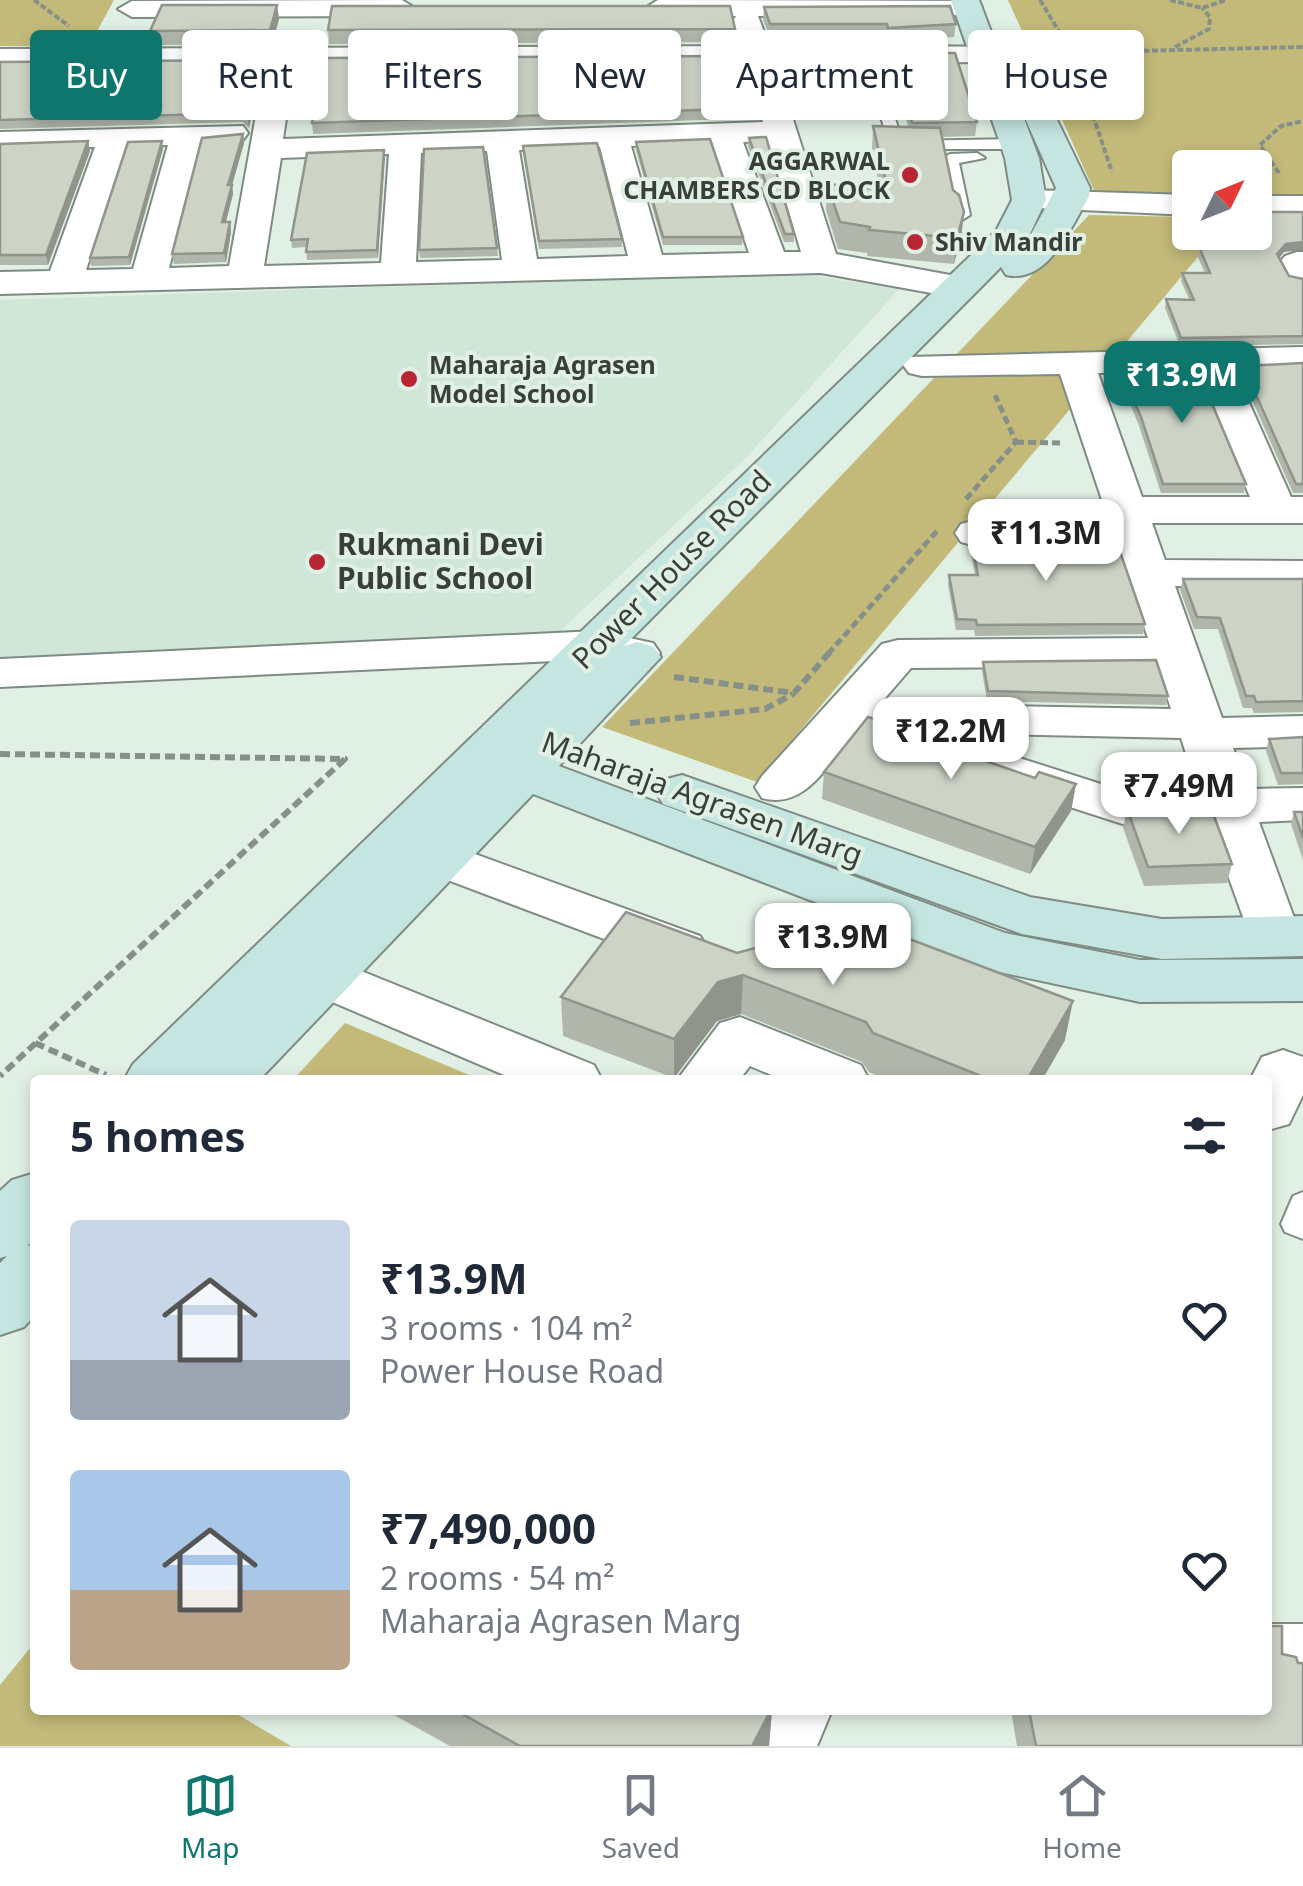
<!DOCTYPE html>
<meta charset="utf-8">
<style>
:root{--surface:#fff;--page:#f2f2f3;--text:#1f2937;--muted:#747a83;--line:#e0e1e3;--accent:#0f766e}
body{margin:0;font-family:"Noto Sans",sans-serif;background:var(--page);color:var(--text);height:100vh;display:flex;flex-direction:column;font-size:38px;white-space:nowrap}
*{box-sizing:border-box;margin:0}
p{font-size:32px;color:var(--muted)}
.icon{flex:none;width:55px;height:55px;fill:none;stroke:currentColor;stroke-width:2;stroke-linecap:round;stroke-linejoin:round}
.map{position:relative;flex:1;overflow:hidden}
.drawer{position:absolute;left:30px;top:1075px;width:1242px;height:640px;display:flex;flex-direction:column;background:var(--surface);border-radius:10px;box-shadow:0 5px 15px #0003}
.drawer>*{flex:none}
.banner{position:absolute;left:30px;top:30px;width:1245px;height:90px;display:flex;gap:20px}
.needle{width:65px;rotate:47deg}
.buttons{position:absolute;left:1172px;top:150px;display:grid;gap:20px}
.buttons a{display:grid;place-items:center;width:100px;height:100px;border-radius:10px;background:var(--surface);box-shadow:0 5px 15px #0003;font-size:50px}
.price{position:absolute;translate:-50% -85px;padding:0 22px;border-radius:20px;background:#fff;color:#222;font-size:32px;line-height:65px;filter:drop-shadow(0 2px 5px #0008)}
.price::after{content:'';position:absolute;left:50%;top:60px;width:30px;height:22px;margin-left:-15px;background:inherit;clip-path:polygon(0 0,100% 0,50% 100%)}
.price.selected{background:var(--accent);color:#fff}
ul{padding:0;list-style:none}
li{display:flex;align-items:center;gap:30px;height:250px;padding:0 40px}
li span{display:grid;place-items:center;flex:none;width:280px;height:200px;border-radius:10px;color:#555}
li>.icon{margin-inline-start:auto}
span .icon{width:120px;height:120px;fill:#fffc;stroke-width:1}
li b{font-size:42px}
h2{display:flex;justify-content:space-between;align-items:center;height:120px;padding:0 40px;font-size:42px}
.tag{padding:0 35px;border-radius:10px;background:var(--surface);box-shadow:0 5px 15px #0003;font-size:35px;line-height:90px}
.tag.selected{background:var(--accent);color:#fff}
.menu{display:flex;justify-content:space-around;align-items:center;height:140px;border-top:2px solid var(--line);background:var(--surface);font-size:28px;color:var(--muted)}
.menu a{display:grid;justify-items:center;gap:5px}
.menu .selected{color:var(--accent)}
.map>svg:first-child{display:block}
.built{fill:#d0e6d7}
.green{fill:#c3ba7a}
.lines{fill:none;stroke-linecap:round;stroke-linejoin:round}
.lane-casing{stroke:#7e8b82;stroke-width:4}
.street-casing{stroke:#7e8b82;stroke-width:4}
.secondary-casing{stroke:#7e8b82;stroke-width:4}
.path-far2{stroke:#869089;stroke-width:4;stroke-dasharray:6 2.5;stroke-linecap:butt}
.path-far1{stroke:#869089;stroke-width:5;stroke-dasharray:8 4;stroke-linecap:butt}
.path{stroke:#869089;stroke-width:6;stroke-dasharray:10 5;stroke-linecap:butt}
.lane{fill:#fff;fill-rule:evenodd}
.street{fill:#fff;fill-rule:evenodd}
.secondary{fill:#c5e5e0;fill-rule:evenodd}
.wall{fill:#b0b6aa}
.shaded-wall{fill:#90948b}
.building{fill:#cdd4c6;stroke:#90948b;stroke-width:2.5}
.poi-dot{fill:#b72635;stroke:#e1f0e5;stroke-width:4}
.labels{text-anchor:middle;stroke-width:8;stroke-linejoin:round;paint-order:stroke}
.far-poi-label{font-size:25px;font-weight:bold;fill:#393f3b;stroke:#e1f0e5;text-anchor:start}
.poi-label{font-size:30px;font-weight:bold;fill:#393f3b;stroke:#e1f0e5;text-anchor:start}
.street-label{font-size:30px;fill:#393f3b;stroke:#e1f0e5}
</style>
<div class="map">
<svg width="1303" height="1746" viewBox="0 0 1303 1746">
<rect width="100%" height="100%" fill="#e1f0e5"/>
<path class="built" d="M794,273L899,289L746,458L544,646L0,672V300Z"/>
<g class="green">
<path d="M0,0H114L89,46H0Z"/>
<path d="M1008,0H1303V196H1255V168H1190V195H1096Z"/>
<path d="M1089,215L1190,217V232L1218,233L757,782L602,727Z"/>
<path d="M345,1023L481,1080H293Z"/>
<path d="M35,1642V1710H230L291,1746H0V1685Z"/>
</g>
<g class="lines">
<g class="lane-casing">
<g id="lane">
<path d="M868,50L875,54L902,141L1019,139L1027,144L1019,149H891L861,54Z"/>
<path d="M950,154L977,153L985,158L959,163L970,215L962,220L954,215L942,159Z"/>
<path d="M1303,1192V1239L1285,1232L1281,1224L1293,1196Z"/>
</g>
</g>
<g class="street-casing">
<g id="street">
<path d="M402,0L415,8L401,16L132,17L118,9L132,1Z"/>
<path d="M658,0L978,1L982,7L968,15L758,16L769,45L1023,47L1028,53L1023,59L1013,62L775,63L836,254L972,279L977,287L972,295L959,298L821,273L0,294V272L50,271L95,147L0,150V132L243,126L248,133L243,140L200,144L169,268L229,266L265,65L0,67V49L740,46L733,21L736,16L649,14L645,8ZM745,63L763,122L283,139L294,65ZM768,141L801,252H784L743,142ZM712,143L749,253L662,255L631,146ZM168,145L133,269L86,270L127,146ZM600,147L628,256L537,259L519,150ZM487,151L502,260L416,262L421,153ZM389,154L381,263L264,266L281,158Z"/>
<path d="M1029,190L1190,195V215L1017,207L1012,200L1017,193Z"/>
<rect x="1255" y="196" width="48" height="20"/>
<path d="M1297,252H1303V285L1290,282L1279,263L1285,256Z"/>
<path d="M1303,347V369L1235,371L1291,497H1303V523H1152L1165,560L1303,561V587L1175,586L1222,718L1303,716V746L1233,748L1248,789L1303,788V820L1259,822L1301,937L1293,950L1274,956L1255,950L1209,823L1126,825L989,781L982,770L989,759L1007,754L1129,793L1198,791L1181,738L944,733L957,746L950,757L933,761L853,735C827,765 805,810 762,798L755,787L762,776L882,644L898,640L1148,638L1117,547L976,546L961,542L955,533L961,524L976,520L1109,521L1060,374L922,376L909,373L903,365L909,357ZM1197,371L1250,497H1142L1098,373ZM1157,666L1171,709L880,704L911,668Z"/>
<path d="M596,631L653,643L660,653L653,663L637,667L596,659L0,687V659Z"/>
<path d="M439,841L700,936L708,949L700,962L681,968L421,870L413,858L421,846Z"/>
<path d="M324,956L594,1065L602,1080H516L304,990L296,976L304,962Z"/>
<path d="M740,1017L861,1065L869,1080H783L750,1066L739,1080H677L720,1023Z"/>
<path d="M1283,1050L1303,1057V1095L1289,1124L1268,1130V1080H1250L1262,1057Z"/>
<rect x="1268" y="1624" width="35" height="72"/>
<path d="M754,1710H832L817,1746H738Z"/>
</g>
</g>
<g class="secondary-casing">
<g id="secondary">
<path d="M951,0H979L1017,100L1022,93H1044L1090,188L1089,196C1072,226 1048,285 1006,275L1001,267L624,646L637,642L654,647L661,657L559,766L1005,933L1140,960L1303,959V1001L1140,1002L995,971L533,794L259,1080H124L133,1064L996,231L1012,200L1005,158ZM1017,100L1056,188L1030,236L1028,238L1046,200L1039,158Z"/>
<path d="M682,775L1030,897L1162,919L1303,916V956L1162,959L1022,934L663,804L656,792L663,780Z"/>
<path d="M35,1173V1239L27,1246L35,1244V1315L24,1327L0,1335V1263L7,1256L0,1258V1191L12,1180Z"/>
</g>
</g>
<g class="path-far2">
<path d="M34,0L69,26"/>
<path d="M1040,0L1072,53L1112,172"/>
<path d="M1170,0L1202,8L1226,0"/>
<path d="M1175,47L1209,29L1210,17L1202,8"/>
<path d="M1050,53L1303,47"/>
<path d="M1279,173L1260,145L1281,126L1303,121"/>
</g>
<g class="path-far1">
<path d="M1016,442L1060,443"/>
<path d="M966,499L1016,442L995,395"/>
<path d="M828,654L937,531"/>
</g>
<g class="path">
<path d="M674,677L794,693L830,652"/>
<path d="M630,723L765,709L793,694"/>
<path d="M0,754L345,759L0,1076"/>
<path d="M35,1043L106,1075"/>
</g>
<use href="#lane" class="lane"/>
<use href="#street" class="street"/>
<use href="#secondary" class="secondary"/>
</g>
<g class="wall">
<path d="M277,5L279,19L272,44L152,45L150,31Z"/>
<path d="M764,7L956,24L954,37L887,41L886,37H770L763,20Z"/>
<path d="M735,29V42L329,44L328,30Z"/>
<path d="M894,53L977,122L975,136L942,137L953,190L964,212L961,238L954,264L867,256V253L838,249L826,210L827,184L880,189L872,151L873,126L908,127L893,66Z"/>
<path d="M259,60L261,69L249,128L243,122L0,129V62Z"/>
<path d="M758,108V118L313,134L312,123Z"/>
<path d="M243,134L244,143L232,185L233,194L226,222H230L231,232L226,262L174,264L172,254Z"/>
<path d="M749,138L794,234V242H784L748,146Z"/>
<path d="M88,141L90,151L48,265H0V144Z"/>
<path d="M636,142L743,237L742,245H663L636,150Z"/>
<path d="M523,146L622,239V247L539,249Z"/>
<path d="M163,149L130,265L91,266L90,258Z"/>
<path d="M384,150L378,258L307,260L306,247L292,248L291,240Z"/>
<path d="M1255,209L1284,252L1279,258L1289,276L1303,279V344L1180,346L1165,308L1166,299H1189L1181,281L1182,273H1205L1198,257L1200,249L1260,247L1253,232H1255Z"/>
<path d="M497,248L498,256L420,258L419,250Z"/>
<path d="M1303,363V493H1293L1241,375L1243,366Z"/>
<path d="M1117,368L1246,484L1244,493H1161L1139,426L1131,406H1125L1116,376Z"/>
<path d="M971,538L1145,624L1143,634L975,636L974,630H956L948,585L949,575H975L970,548Z"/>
<path d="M1183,579H1303V712L1254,713L1252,708H1243L1218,629H1194L1180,590Z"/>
<path d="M983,662L1168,696L1166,705L987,701L982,671Z"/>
<path d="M907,729V734L1035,778L1076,784L1071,811L1030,874L822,799L824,772Z"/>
<path d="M1303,737V784L1278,785L1266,751L1269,739Z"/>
<path d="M1127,809L1232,864L1227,883L1144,886L1123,828Z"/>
<path d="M1294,812H1303V860L1291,824Z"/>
<path d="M781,952L1065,1040L1042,1080H888L869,1072L862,1062L741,1014L717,1021L674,1078L563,1036L561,997L737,953Z"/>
<path d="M1282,1654L1298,1663L1303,1746H1017L1011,1710H1268Z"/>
<path d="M385,1710H772L769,1746H450Z"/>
</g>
<g class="shaded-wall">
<path d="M277,5L279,19L272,44L270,30Z"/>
<path d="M259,60L261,69L249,128L248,118Z"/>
<path d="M243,134L244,143L232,185L233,194L223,232L222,222L228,185Z"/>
<path d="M88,141L90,151L48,265L46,255Z"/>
<path d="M162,141L163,149L130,265L129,257Z"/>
<path d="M384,150L385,158L378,258L377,250Z"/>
<path d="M964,212L961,238L954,264L957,238Z"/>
<path d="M230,222L231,232L226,262L224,253Z"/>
<path d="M1303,242V250L1284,252L1275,263L1277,254L1286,244Z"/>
<path d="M1076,784L1071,811L1030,874L1035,847Z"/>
<path d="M743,975L741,1014L717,1021L674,1078V1039L718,982Z"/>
<path d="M1073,1001L1065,1040L1042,1080H1027Z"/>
<path d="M772,1710L769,1746H752Z"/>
</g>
<g class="building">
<path d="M162,5H277L270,30L150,31Z"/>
<path d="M332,6H730L735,29L328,30Z"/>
<path d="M950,6L956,24L888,28L887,24H770L764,7Z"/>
<path d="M894,53H955L977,122L912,123Z"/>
<path d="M743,56L758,108L312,123L324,58Z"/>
<path d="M259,60L248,118L242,113L0,120V62Z"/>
<path d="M873,126L940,128L953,190L959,195L964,212L957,238L869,230L870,227L840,222L827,184L888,190Z"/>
<path d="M243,134L228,185H232L222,222H230L224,253L172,254L202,138Z"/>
<path d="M766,137L794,234H785L749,138Z"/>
<path d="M710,139L743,237H663L636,142Z"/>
<path d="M88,141L46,255H0V144Z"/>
<path d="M162,141L129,257L90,258L128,142Z"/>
<path d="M597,143L622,239L539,241L523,146Z"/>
<path d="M483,147L497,248L419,250L424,149Z"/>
<path d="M384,150L377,250L306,252L308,239L291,240L307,153Z"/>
<path d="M1255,209L1257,212H1303V242L1286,244L1277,254L1289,276L1303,279V336L1181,338L1166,299L1194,300L1182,273H1210L1200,249L1266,247L1255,224Z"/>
<path d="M1303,363V484H1296L1243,366Z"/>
<path d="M1196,366L1246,484H1163L1141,417L1132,397H1127L1117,368Z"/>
<path d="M971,538L1116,540L1145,624L977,625L976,620L957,619L949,575H978Z"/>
<path d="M1183,579H1303V701L1256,702L1254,696H1246L1220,618L1197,617Z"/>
<path d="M1156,660L1168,696L988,691L983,662Z"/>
<path d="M868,717L907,729L904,733L1035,778L1039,772L1076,784L1035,847L824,772Z"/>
<path d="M1303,737V773H1281L1269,739Z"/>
<path d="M1211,808L1232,864L1148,867L1127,809Z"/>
<path d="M1294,812H1303V838Z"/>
<path d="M817,904L1073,1001L1027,1080H991L873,1033L866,1022L743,975L718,982L674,1039L561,997L626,912L737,953L762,946L781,952Z"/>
<path d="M1268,1626H1282V1654L1296,1657L1298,1663H1303V1746H1036L1029,1710H1268Z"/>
<path d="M455,1710H771L752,1746H520Z"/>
</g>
<g class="poi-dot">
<circle cx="910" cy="175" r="10"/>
<circle cx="915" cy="242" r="10"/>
<circle cx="409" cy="379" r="10"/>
<circle cx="317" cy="562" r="10"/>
</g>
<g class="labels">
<g class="far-poi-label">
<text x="890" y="170" text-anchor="end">AGGARWAL<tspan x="890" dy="29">CHAMBERS CD BLOCK</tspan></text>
<text x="935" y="251">Shiv Mandir</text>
<text x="429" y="374">Maharaja Agrasen<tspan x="429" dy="29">Model School</tspan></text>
</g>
<g class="poi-label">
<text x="337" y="555">Rukmani Devi<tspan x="337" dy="34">Public School</tspan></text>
</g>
<g class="street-label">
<text transform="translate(672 570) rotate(-45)" y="10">Power House Road</text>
<text transform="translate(702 799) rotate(20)" y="10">Maharaja Agrasen Marg</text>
</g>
</g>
</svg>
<div class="buttons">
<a><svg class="needle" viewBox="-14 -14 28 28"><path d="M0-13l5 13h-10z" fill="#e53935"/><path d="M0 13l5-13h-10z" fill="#747a83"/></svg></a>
</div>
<b class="price selected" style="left:1182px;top:426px">₹13.9M</b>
<b class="price" style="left:1046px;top:584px">₹11.3M</b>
<b class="price" style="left:951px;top:782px">₹12.2M</b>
<b class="price" style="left:1179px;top:837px">₹7.49M</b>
<b class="price" style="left:833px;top:988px">₹13.9M</b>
<div class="banner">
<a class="tag selected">Buy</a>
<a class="tag">Rent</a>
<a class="tag">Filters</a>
<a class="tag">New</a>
<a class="tag">Apartment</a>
<a class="tag">House</a>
</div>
<section class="drawer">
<h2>5 homes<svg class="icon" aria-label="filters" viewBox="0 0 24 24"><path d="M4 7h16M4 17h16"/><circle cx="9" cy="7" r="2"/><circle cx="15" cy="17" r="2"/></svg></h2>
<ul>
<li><span style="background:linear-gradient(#c9d6e8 70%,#9aa5b1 0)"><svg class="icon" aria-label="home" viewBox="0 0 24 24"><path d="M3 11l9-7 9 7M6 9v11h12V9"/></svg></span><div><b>₹13.9M</b><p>3 rooms · 104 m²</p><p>Power House Road</p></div><svg class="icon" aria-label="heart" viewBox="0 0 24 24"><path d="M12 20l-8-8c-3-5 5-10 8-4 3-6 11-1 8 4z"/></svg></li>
<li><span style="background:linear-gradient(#a9c7e8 60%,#b9a48a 0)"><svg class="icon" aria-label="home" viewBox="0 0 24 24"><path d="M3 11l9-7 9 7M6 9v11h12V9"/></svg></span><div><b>₹7,490,000</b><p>2 rooms · 54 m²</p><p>Maharaja Agrasen Marg</p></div><svg class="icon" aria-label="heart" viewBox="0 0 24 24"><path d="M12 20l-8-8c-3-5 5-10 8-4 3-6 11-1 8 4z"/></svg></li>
</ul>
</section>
</div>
<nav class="menu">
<a class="selected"><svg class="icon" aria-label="map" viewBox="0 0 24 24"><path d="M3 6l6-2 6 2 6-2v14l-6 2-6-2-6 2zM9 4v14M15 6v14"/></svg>Map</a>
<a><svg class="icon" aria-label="saved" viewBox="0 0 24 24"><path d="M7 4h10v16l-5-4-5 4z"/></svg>Saved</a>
<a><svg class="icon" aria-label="home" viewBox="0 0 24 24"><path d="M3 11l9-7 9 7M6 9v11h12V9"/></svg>Home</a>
</nav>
